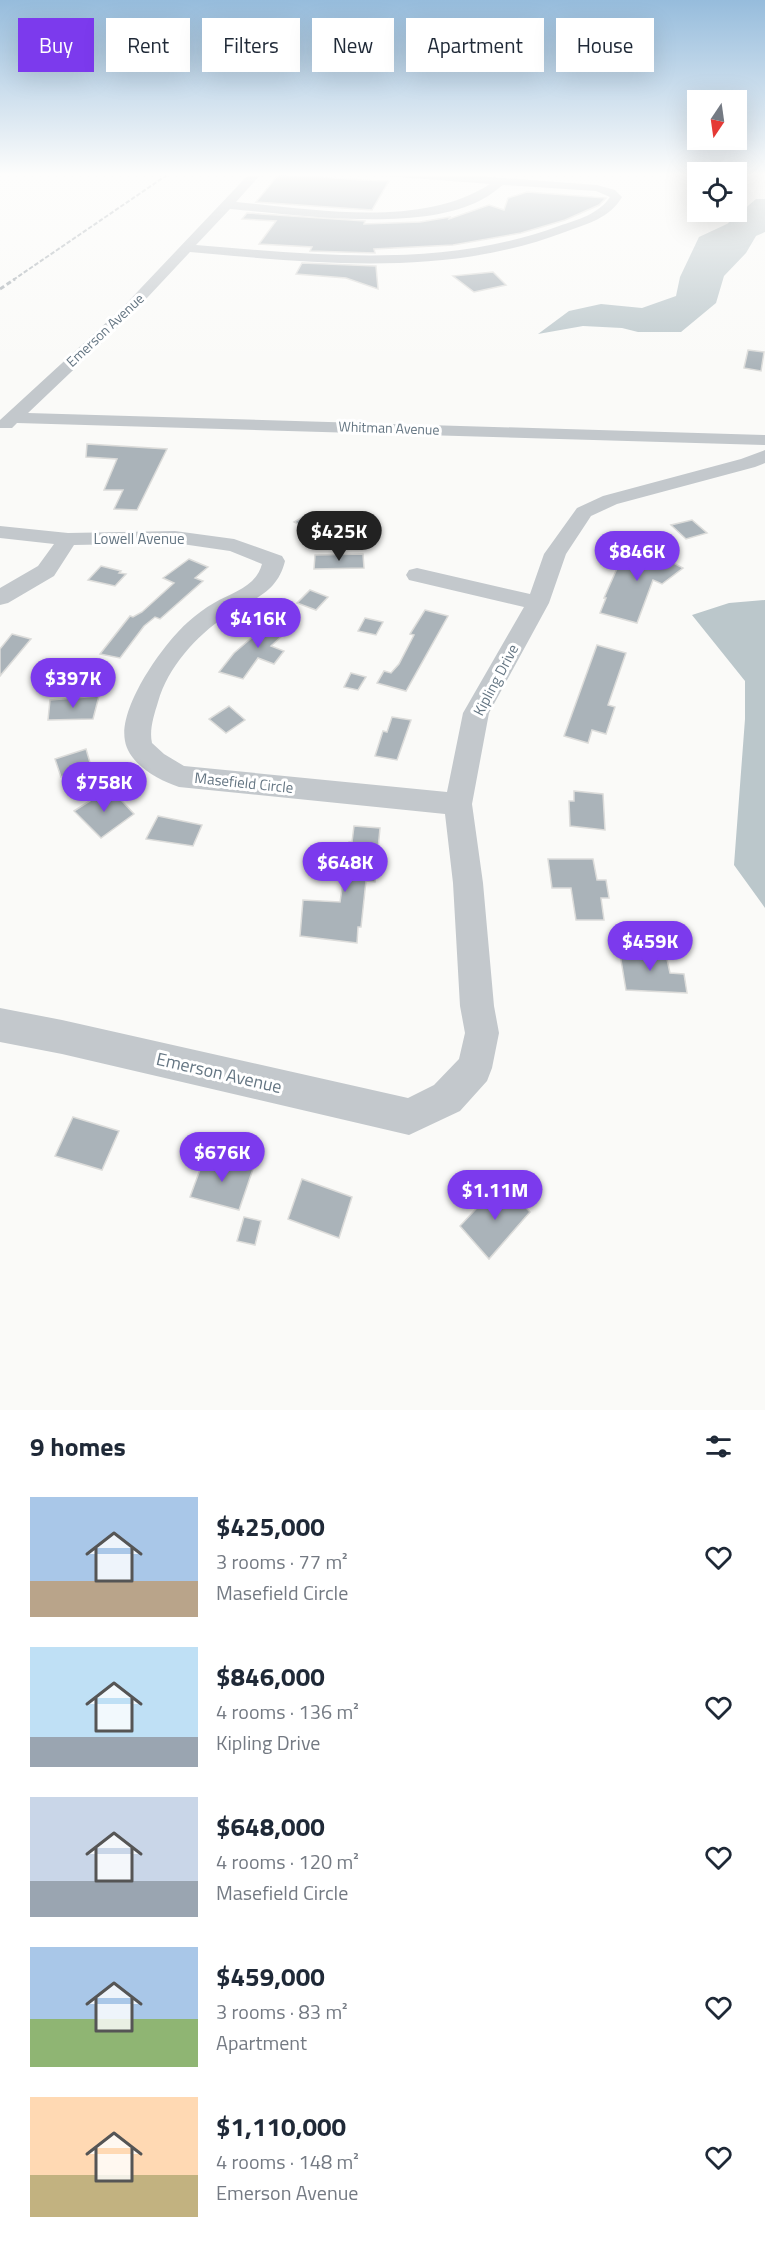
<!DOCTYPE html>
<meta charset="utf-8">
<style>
:root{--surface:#fff;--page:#f2f2f3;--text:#1f2937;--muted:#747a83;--accent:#7c3aed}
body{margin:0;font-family:"Titillium Web",sans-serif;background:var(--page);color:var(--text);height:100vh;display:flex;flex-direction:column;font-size:22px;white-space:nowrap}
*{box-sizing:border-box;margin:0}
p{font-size:20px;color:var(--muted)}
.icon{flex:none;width:33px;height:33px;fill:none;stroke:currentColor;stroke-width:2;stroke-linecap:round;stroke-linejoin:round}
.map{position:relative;height:1410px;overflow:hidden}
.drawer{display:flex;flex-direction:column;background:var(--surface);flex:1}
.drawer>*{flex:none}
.banner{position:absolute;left:18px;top:18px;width:729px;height:54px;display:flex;gap:12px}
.needle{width:39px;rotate:193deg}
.tools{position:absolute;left:687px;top:90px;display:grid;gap:12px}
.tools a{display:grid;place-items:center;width:60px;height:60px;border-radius:0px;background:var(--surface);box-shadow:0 6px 24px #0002;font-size:30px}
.price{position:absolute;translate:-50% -51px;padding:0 14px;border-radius:21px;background:var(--accent);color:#fff;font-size:20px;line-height:39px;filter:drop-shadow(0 2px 3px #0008)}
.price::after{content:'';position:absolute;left:50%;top:36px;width:18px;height:14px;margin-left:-9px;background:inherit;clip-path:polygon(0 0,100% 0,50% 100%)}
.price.active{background:#222;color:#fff}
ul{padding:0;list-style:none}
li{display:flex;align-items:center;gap:18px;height:150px;padding:0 30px}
li span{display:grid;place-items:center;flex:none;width:168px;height:120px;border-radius:0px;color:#555}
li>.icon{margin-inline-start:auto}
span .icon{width:72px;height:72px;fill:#fffc;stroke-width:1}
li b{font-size:26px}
h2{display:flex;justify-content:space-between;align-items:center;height:72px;padding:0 30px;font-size:26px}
.tag{padding:0 21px;border-radius:0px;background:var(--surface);box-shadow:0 6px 24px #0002;font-size:21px;line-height:54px}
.tag.active{background:var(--accent);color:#fff}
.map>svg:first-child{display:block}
.water{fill:#bbc7cb}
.building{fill:#aab3b9;stroke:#dcdcda;stroke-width:1.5}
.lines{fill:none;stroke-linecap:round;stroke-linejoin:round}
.minor{fill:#c3c8cc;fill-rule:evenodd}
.rail-far1{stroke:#a2aab0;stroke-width:2;stroke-dasharray:4.5 2;stroke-linecap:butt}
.rail{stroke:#a2aab0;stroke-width:3;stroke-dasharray:5 3;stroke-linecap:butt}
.labels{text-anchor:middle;stroke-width:6;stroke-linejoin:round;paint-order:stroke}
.far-street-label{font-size:14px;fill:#657683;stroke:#fff}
.street-label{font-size:15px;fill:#657683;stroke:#fff}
.near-street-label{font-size:18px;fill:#657683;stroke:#fff}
</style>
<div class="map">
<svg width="765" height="1410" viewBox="0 0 765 1410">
<rect width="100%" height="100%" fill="#fafaf8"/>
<g class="water">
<path d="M756,199H765V232L756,236L746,253L724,276L716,303L681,332H638L622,328L583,326L538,334L569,311L601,304L642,308L676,296L680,277L699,237L727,224Z"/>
<path d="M765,600V908L734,865L745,719V681L692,615L729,603Z"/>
</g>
<g class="building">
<path d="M279,174L362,180L389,181L372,210L256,202Z"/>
<path d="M527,192L606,198L599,205L565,220L521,233L453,245L374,249L375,253L310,251L312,247L259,244L276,221L242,219L247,213L365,221L364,224L420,222L450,217L449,219L489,205L504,210L508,198Z"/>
<path d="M302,263L376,266L378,289L346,278L296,274Z"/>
<path d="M493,272L506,285L474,292L453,276Z"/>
<path d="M748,350L764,352L761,371L744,368Z"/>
<path d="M87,444L167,449L137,510L114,509L123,490H104L117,459L86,457Z"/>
<path d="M311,512L334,524L318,534L294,522Z"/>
<path d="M692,520L707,533L686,539L671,525Z"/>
<path d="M646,543L669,555L664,558L683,568L662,584L653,580L637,623L600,613L606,598H604L619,564Z"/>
<path d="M363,554L364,568L314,569L315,555Z"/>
<path d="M189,559L208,567L195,578L203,581L160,619L155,617L144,626L120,658L100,654L130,616L133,617L142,612L174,583L163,578Z"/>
<path d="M101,566L121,571L119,573L126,574L115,586L88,580Z"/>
<path d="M310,590L328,597L316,610L297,603Z"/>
<path d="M425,610L448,616L406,691L377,683L384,671L391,673L399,664L414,635L410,634Z"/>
<path d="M280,617L295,624L271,646L284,651L274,664L258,658L243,679L219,672L234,653L272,620L275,622Z"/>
<path d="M365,618L383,622L376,635L358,631Z"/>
<path d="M12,634L31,639L0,676V649Z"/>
<path d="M597,645L626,653L608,705L615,707L606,734L592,730L588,743L564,736Z"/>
<path d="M351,673L366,677L358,690L344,687Z"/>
<path d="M99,696L93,719L48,720L50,700Z"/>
<path d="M229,706L245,720L226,733L209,719Z"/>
<path d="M392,717L411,720L397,760L375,756L383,731L387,732Z"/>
<path d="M86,749L91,766L61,777L55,759Z"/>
<path d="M110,788L134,814L101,838L74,811Z"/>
<path d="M574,791L603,794L605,830L570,826L569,801H574Z"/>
<path d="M158,816L202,825L193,846L146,839Z"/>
<path d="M354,826L380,828L375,882L366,881L361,927H358L357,943L300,936L303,900L340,902L349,842H352Z"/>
<path d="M548,859H593L597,880H606L609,898H601L604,920H576L571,888H552Z"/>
<path d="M619,948L665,950L670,973L684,974L687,993L626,990Z"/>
<path d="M73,1117L119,1131L102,1170L55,1156Z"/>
<path d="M205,1156L253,1169L239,1210L190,1197Z"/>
<path d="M302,1179L352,1197L339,1238L288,1219Z"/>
<path d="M505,1185L530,1212L489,1259L460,1226L488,1196L491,1200Z"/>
<path d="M244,1217L261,1221L255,1245L237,1241Z"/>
</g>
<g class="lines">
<g class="minor">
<path d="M250,173H262L236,202C314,209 421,229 490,184L385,176L380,173H438L597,185L615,190L622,197C610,218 587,224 565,232C444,278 315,263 190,252L132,314L28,413L765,435V445L17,423L12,428H0V420L122,308ZM503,185L596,191L610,197C599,214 577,220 559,226C442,269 318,255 196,245L230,209C298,215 419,233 481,200C489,196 496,190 503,185Z"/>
<path d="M765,450V463L755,467L617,504L591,516L566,554L549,603L489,713L472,804L483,883L494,1006L499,1033L492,1068L487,1081L460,1111L409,1135L62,1054L0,1042V1008L62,1020L408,1098L434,1085L459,1059L465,1033L460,1006L453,883L445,814L179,787C158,780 129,764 125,741C118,707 164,643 188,622C196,615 205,608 214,603C233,592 256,587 262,564L230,551L175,543L74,545L54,576L8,603L0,605V588L38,566L54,544L0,538V526L68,533L175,531L234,539L282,556L285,561C277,594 252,599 226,616C196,636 168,667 158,702C154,715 149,730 152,743L164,754L184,766L447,792L463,713L524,607L409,580L406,575L409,570L417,568L530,594L544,554L577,508L603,496L741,459Z"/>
</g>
<path class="rail-far1" d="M13,280L170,173"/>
<path class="rail" d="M0,289L15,279"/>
</g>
<linearGradient id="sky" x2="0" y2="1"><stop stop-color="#96bcdc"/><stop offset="0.47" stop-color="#fdfdfc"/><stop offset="1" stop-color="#fdfdfc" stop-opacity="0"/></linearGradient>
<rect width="765" height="371" fill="url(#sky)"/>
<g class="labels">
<g class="far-street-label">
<text transform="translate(105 330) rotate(-43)" y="5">Emerson Avenue</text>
<text transform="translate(389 428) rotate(2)" y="5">Whitman Avenue</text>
</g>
<g class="street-label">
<text x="139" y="544">Lowell Avenue</text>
<text transform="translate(496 680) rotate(-62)" y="5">Kipling Drive</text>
<text transform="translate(244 783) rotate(6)" y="5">Masefield Circle</text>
</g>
<g class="near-street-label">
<text transform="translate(219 1073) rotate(13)" y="6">Emerson Avenue</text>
</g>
</g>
</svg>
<div class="tools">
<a><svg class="needle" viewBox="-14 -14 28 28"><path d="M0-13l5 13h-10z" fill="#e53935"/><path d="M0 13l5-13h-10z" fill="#747a83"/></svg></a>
<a><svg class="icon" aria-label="locate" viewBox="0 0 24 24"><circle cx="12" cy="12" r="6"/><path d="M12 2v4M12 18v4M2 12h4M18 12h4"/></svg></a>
</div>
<b class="price active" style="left:339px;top:562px">$425K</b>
<b class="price" style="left:637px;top:582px">$846K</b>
<b class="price" style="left:258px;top:649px">$416K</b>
<b class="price" style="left:73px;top:709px">$397K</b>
<b class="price" style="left:104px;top:813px">$758K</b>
<b class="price" style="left:345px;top:893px">$648K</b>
<b class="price" style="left:650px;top:972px">$459K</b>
<b class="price" style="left:222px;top:1183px">$676K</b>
<b class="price" style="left:495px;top:1221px">$1.11M</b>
<div class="banner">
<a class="tag active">Buy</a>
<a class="tag">Rent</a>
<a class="tag">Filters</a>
<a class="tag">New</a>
<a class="tag">Apartment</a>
<a class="tag">House</a>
</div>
</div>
<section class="drawer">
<h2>9 homes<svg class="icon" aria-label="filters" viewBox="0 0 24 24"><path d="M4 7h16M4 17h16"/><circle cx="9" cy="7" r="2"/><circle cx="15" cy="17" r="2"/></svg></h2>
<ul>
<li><span style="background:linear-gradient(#a9c7e8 70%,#b9a48a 0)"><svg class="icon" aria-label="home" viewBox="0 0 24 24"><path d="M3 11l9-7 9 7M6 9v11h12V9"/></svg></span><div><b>$425,000</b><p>3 rooms · 77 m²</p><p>Masefield Circle</p></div><svg class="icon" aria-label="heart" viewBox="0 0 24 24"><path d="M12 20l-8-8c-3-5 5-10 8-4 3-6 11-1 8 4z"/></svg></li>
<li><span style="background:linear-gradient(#bfe0f5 75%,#9aa5b1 0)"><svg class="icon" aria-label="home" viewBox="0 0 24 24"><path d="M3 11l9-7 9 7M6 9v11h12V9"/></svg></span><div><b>$846,000</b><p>4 rooms · 136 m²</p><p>Kipling Drive</p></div><svg class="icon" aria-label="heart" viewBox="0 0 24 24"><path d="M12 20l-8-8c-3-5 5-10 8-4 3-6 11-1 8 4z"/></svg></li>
<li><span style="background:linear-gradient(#c9d6e8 70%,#9aa5b1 0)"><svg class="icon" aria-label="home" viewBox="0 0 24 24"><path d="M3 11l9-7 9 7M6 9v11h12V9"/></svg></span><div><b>$648,000</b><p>4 rooms · 120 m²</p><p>Masefield Circle</p></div><svg class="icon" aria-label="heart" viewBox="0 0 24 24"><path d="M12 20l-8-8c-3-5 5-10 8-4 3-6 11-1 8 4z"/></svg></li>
<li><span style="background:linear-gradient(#a9c7e8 60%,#8fb573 0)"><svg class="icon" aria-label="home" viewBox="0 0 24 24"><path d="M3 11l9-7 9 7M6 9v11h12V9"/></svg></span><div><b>$459,000</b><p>3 rooms · 83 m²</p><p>Apartment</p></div><svg class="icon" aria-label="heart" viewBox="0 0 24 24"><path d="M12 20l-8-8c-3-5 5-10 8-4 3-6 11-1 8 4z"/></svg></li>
<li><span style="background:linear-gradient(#ffd9b3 65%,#c2b280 0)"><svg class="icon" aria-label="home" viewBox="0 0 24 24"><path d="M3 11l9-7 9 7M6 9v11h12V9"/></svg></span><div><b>$1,110,000</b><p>4 rooms · 148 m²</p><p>Emerson Avenue</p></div><svg class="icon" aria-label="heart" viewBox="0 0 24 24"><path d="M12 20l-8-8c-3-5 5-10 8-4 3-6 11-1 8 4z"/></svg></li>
</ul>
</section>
